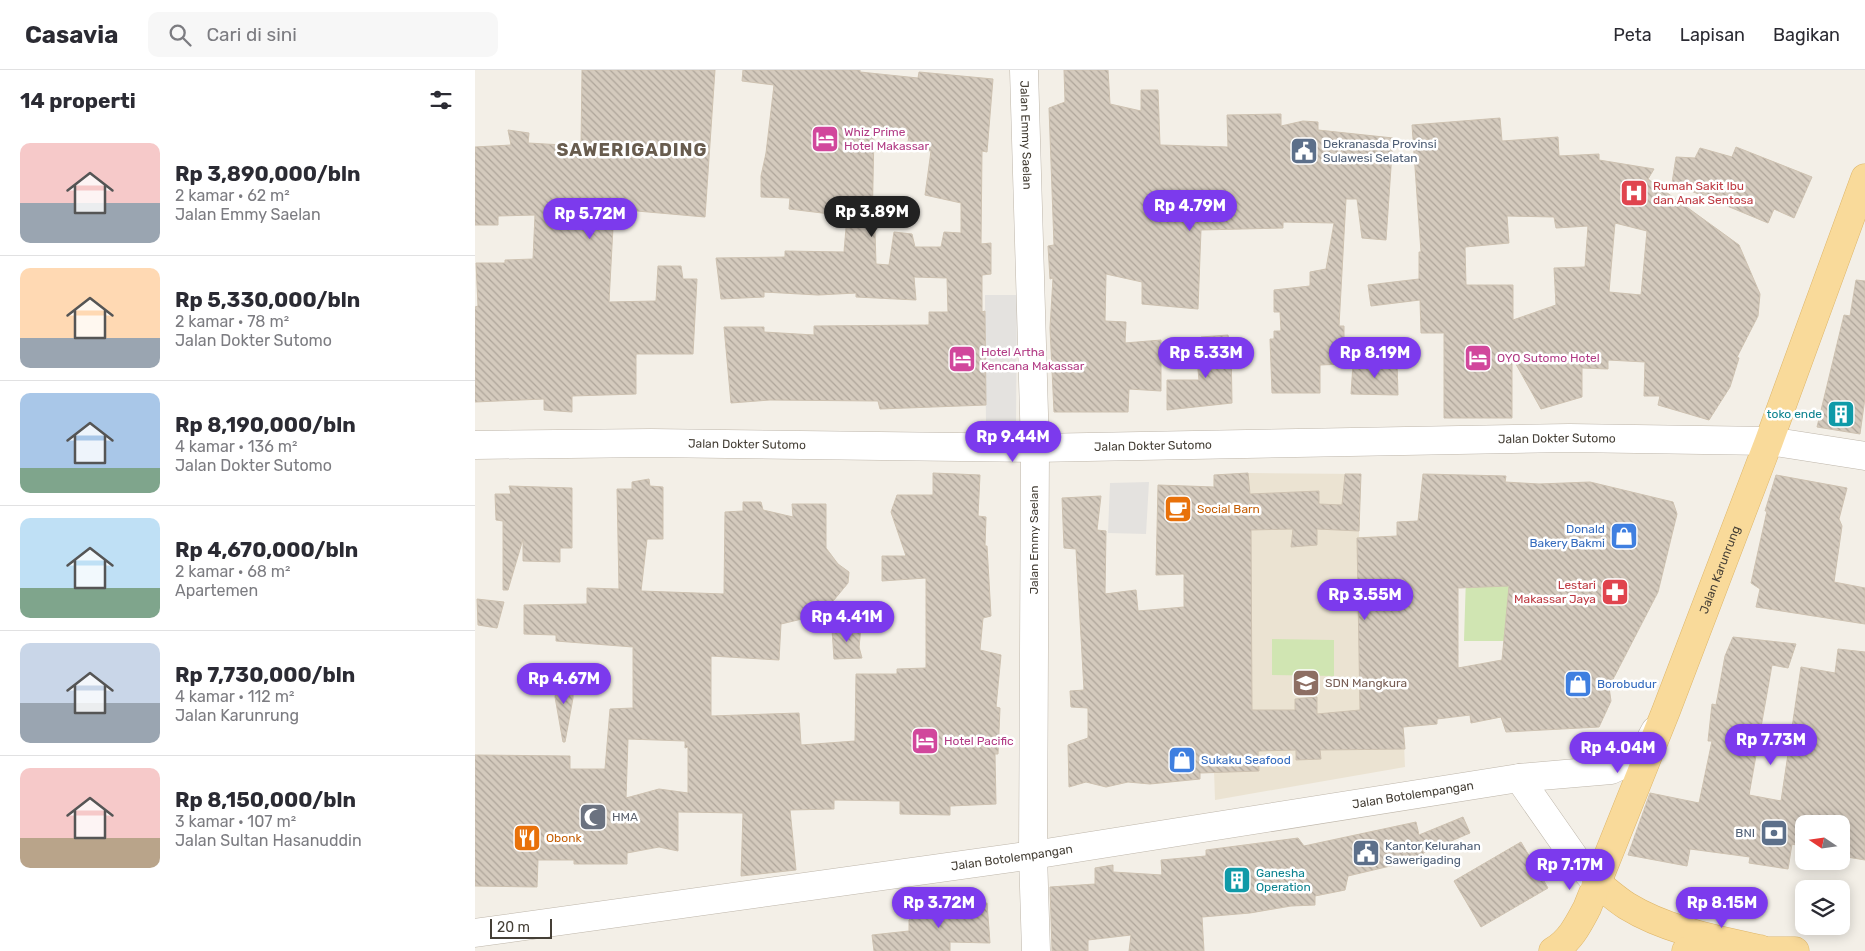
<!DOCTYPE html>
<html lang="id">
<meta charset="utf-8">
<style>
:root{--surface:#fff;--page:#f7f7f7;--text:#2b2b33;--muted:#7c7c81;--line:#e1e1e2;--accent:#7c3aed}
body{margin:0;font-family:Rubik,sans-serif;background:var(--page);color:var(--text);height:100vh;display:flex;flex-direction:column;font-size:19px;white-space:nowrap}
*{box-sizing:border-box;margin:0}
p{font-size:16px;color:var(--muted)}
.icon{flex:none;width:28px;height:28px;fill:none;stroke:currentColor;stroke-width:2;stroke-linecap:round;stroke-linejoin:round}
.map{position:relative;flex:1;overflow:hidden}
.drawer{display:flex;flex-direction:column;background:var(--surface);width:475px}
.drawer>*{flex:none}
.needle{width:32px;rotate:283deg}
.controls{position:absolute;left:1320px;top:745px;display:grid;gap:10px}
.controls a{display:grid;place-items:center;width:55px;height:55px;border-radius:10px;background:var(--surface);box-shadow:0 2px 12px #0003;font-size:25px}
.scale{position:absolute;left:15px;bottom:12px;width:62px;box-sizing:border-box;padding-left:5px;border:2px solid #453f36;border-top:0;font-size:14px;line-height:18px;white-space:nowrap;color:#453f36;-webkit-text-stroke:4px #fff;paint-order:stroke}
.price{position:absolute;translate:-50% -42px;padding:0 11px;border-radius:18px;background:var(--accent);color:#fff;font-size:16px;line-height:32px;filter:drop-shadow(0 1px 2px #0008)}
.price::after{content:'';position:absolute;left:50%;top:30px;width:15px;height:11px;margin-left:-8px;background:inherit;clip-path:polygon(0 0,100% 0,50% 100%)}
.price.active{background:#222;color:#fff}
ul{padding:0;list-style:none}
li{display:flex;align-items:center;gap:15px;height:125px;padding:0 20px}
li+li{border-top:1px solid var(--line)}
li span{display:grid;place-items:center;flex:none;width:140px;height:100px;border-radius:10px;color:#555}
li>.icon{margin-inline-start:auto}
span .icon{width:60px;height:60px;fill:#fffc;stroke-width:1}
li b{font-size:21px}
h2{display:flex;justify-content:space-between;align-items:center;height:60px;padding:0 20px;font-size:21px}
header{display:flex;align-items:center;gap:30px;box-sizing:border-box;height:70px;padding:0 25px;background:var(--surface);border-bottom:1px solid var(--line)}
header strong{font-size:24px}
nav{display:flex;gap:28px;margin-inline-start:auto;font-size:18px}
.search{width:350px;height:45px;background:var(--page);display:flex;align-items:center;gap:12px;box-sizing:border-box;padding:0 18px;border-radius:10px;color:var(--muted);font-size:19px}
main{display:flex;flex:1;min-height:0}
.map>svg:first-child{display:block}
.education{fill:#ebe3d2}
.green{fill:#d0e5b2}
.parking{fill:#e4e2df}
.building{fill:url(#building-back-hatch);stroke:#cec2b1;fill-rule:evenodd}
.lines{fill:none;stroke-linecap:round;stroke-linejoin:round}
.minor-casing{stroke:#beb6aa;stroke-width:29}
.major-casing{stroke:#deb66a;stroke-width:29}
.minor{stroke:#fff;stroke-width:28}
.major{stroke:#f9da9a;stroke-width:28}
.labels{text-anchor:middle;stroke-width:5;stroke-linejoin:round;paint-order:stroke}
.hotel-label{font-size:12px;fill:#b23c85;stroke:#fff;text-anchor:start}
.street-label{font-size:12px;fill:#453f36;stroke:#fff}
.service-label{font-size:12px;fill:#4e5e75;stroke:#fff;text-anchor:start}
.health-label{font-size:12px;fill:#be3a42;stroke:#fff;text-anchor:start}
.culture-label{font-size:12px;fill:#0d838f;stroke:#fff;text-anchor:end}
.food-label{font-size:12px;fill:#c56008;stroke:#fff;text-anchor:start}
.shop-label{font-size:12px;fill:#366cbe;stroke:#fff;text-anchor:start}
.education-label{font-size:12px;fill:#785e54;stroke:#fff;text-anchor:start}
.worship-label{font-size:12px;fill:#5b616d;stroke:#fff;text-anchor:start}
.district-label{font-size:18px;font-weight:bold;letter-spacing:1px;fill:#685c4e;stroke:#fff}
</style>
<header>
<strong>Casavia</strong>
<div class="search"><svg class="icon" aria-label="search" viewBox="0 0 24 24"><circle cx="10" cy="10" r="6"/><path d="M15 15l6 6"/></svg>Cari di sini</div>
<nav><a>Peta</a><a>Lapisan</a><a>Bagikan</a></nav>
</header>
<main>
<section class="drawer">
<h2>14 properti<svg class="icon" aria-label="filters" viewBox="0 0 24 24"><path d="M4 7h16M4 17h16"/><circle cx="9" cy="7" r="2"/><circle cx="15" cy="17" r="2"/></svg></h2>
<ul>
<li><span style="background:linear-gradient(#f6c9c9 60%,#9aa5b1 0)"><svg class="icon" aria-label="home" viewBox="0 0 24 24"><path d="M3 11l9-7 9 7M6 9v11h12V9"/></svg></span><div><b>Rp 3,890,000/bln</b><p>2 kamar · 62 m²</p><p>Jalan Emmy Saelan</p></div></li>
<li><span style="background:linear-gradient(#ffd9b3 70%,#9aa5b1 0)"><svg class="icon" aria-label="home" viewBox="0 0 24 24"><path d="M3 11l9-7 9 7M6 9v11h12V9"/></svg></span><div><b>Rp 5,330,000/bln</b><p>2 kamar · 78 m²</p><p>Jalan Dokter Sutomo</p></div></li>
<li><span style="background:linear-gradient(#a9c7e8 75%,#7fa58c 0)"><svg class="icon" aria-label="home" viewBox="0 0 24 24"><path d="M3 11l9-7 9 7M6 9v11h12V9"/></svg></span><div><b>Rp 8,190,000/bln</b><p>4 kamar · 136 m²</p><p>Jalan Dokter Sutomo</p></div></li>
<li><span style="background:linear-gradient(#bfe0f5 70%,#7fa58c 0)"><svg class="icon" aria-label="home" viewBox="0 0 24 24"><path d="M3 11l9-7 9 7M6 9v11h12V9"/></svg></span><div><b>Rp 4,670,000/bln</b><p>2 kamar · 68 m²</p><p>Apartemen</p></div></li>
<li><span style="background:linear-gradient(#c9d6e8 60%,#9aa5b1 0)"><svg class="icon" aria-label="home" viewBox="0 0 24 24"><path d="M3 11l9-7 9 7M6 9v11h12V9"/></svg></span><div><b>Rp 7,730,000/bln</b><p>4 kamar · 112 m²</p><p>Jalan Karunrung</p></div></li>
<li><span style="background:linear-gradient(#f6c9c9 70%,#b9a48a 0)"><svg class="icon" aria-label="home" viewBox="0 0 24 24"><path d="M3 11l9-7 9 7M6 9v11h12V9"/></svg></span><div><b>Rp 8,150,000/bln</b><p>3 kamar · 107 m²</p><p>Jalan Sultan Hasanuddin</p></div></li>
</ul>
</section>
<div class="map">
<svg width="1390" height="881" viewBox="0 0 1390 881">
<defs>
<pattern id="building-back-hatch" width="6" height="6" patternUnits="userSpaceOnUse" patternTransform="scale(1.25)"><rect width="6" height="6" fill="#d4cabd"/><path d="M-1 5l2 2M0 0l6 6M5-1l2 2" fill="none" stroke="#aea59a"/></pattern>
</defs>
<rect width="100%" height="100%" fill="#f3efe7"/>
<path class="education" d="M773,403L886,404L884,467L920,466L930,697L740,730L734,546L739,405Z"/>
<g class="green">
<path d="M991,506L1044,507L1035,571H989Z"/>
<path d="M797,569L859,570V606L797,605Z"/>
</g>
<g class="parking">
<path d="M510,225H542L541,359L511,360Z"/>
<path d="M674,412L671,464L633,463L635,413Z"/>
</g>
<g class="building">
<path d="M107,0H240L230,147L139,139L134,232L181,231L183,196H206L208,209H222L218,284H161V324L97,326V342L69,340V329L0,332V237L3,236L1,193H30V190L58,189L60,145L23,146V155H0V77L36,75L33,60L54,63L53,73L106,76Z"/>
<path d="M268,0H385V2L443,8L444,2L518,9L512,82L507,81L506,174L516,173V204L507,205V242L510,241L511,335L405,339L403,331L295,330L256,333L249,257H289V262L339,265V256L454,255V242H473L472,208L439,207L441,230L381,227V223L343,225L289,222V227L246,229L241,188L310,187V181L369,182L372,146L314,139L315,128L286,127V106L291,83L299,15L267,11ZM399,62L434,66L432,77L456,81L450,125L486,133V163L469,162L466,177H440L437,164L419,162L414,195L401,194L400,161H397Z"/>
<path d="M589,0H633L635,34L666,41V20H683L685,75L753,77L752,45L806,44V56L828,51L843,52V60L918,68L911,170L887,168L882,129H871L864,256H869V294L845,295V323H797L795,269H799V261H806L805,242H799V220L835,216V202L851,199L859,153L808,152V158L726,160L723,239L667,234V212L631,204L630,251L651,252L650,273L686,270V321L654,319L653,342H579L575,258L578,208L575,209L573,176L579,175L574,38L590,32Z"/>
<path d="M1025,48L1027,71L1083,67L1084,86L1124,84V90L1179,99L1173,109L1264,175L1285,224L1283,246L1262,287L1264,288L1255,317L1234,350L1183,335L1185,326H1169L1170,292L1133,290V299L1107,298V327L1066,339L1037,287V348H969V263H946L945,230L896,236L893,215L944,209V182H946L937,55ZM1032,146L1079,147L1081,158L1113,156L1110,197L1079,198L1081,235L1038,250V215H991L990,177L1034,173ZM1140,153L1172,161L1166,225L1134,222Z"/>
<path d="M1261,77L1337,107L1319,148L1299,139L1293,153L1197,113L1201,87L1220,88L1225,78L1257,87Z"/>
<path d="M1381,210L1390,211V328L1385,364L1342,357L1369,245L1375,246Z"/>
<path d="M753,265L756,275L757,333L692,340V310H724L722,289L737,283L726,267Z"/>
<path d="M922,292L923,325L876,324L878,294Z"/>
<path d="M458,403L505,405L503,446L511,447L510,476H512L516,546L508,548L505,580L526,585L521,637L525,638L523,684H520L521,734L475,736V745L425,744V731L359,730V739L315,740L321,800L266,806L268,743L203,742V781L184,777L152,783V794H99V790H63L62,817L0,816V685L95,686V699H130L135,639L158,638V577L81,571V565L49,564V535L112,534V518L144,519L142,419H157V412L174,409L175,416L188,417V469H172L166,521L249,524L250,442L268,441V432H286L288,440L318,447L317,434H351V478L363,494L374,502L373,513L339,554L327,549L306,554L304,590L236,586V646L324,643L326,675L380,671L381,604H422V599L451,598V508L407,511V486H431L416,442L422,425H458ZM153,669L210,671V678L213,677V723L184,719L151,728Z"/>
<path d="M773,403L775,424L844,421V434L867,435L870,404H886L884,461L842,459V475L816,477L818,459L776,460L777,640H820V629L842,627V644L885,640L882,468L922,466V452L943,451L948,404L1031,406L1030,412L1064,414L1115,412L1198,432L1202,444L1183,522L1134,617L1136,631L1124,657L1031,662L1026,647L996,653L995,645L962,649V654L928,657L930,679L845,680L846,689L821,690V680L783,681L784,701L725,703V709L675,714L653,712L631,717L611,712L594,717L593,675L613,668V638L596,637L595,621L609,620L601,479L589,478L587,428L626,426L622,460L631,461L630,524L661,520L663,541L709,537V504L681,505L683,415L739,417V405ZM1034,516L1027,590L983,598V518Z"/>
<path d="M1301,405L1372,418L1364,449L1367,456L1359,512L1390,518V554L1281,537L1285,519L1276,513L1292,441H1290Z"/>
<path d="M34,416L97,418V478H85V492L48,491V469L33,520H28V451L21,450L20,424H36Z"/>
<path d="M2,529L29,532L22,558L3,555Z"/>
<path d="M386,557L384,577L387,588L359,589L357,559Z"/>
<path d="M1258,567L1321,574L1313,598L1297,595L1274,725L1306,731L1326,597L1360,603L1363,579L1390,582V790L1366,786V754H1329V777L1317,774L1313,799L1274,793L1275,787L1215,779L1212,796L1153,785L1175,723L1224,733L1237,671H1233L1237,634L1241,635L1250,586Z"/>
<path d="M82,613H98V628L90,672H88L80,627Z"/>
<path d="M988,747L995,763L948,783L949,788L873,806L870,820L840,826V835L816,836L775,843L727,847L729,881H654L656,865L613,870V881H577L575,817L620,814V798L638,795V802L687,805L686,790L731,786V780L823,768L829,776L941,752L944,765Z"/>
<path d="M1046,772L1073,818L1006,857L979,811Z"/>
<path d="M479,833H512L515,873L475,872V881H399L397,865L434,861V850L448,835L479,838Z"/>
</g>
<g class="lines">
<g class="minor-casing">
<g id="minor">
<path id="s1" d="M549,0L560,378L558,785L561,881"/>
<path id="s2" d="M0,375L176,373L560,378L1094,368L1294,371L1390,386"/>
<path d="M1044,708L1102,791L1121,812"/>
<path id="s3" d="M0,863L558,785L1044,708L1136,700L1155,691L1174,672L1180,661"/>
</g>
</g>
<g class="major-casing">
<g id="major">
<path d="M1121,812C1131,820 1141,829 1152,836C1191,860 1240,869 1285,879"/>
<path id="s4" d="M1078,881C1095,871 1103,855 1112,838L1191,641L1294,371L1390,108"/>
<path d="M1211,881H1320"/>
</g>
</g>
<use href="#minor" class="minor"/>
<use href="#major" class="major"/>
</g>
<defs>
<g id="hotel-square" transform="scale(1.4375)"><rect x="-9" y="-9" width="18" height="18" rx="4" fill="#d1479c" stroke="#fff"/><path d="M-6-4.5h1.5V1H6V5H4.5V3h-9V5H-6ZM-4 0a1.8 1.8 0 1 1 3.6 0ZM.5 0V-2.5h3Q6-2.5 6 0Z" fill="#fff"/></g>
<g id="civic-square" transform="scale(1.4375)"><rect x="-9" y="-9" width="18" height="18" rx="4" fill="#5c6f8a" stroke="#fff"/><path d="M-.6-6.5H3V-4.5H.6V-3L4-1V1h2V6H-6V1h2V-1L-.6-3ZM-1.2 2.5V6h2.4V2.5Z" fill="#fff"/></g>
<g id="hospital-square" transform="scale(1.4375)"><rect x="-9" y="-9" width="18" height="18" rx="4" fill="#e0444e" stroke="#fff"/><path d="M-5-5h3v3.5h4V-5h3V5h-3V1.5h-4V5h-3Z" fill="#fff"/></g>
<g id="building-square" transform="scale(1.4375)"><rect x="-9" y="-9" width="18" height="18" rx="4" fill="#0f9aa8" stroke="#fff"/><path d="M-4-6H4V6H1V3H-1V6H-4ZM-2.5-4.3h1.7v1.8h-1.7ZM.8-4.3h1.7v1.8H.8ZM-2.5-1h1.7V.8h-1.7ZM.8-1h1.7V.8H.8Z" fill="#fff"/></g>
<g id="cafe-square" transform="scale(1.4375)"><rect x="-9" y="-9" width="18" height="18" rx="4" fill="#e8710a" stroke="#fff"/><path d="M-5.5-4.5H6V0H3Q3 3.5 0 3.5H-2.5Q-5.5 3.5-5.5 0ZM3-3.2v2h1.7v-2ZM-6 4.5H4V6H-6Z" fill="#fff"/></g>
<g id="shop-square" transform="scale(1.4375)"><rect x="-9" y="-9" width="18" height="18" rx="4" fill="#3f7fe0" stroke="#fff"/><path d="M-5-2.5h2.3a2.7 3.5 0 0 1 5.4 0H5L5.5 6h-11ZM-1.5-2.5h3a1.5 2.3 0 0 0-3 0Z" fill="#fff"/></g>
<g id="pharmacy-square" transform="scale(1.4375)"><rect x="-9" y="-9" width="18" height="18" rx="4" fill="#e0444e" stroke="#fff"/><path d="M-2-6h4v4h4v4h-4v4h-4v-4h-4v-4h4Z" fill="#fff"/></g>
<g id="school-square" transform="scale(1.4375)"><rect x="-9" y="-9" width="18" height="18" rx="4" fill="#8d6e63" stroke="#fff"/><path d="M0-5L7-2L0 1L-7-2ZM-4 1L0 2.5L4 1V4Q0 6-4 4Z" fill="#fff"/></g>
<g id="mosque-square" transform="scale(1.4375)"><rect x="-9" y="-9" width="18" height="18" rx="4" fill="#6b7280" stroke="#fff"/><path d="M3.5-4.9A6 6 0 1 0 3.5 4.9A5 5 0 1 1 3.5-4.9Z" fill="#fff"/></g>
<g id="bank-square" transform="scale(1.4375)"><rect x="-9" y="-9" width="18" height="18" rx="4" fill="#5c6f8a" stroke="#fff"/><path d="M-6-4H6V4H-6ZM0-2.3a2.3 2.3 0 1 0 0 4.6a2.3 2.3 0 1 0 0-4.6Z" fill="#fff"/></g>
<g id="restaurant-square" transform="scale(1.4375)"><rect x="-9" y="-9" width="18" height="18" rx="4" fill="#e8710a" stroke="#fff"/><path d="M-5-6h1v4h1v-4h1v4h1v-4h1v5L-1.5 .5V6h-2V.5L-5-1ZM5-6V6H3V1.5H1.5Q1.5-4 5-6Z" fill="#fff"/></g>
</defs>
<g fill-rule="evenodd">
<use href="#hotel-square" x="350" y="69"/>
<use href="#civic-square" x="829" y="81"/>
<use href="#hospital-square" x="1159" y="123"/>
<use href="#hotel-square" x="1003" y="288"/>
<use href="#hotel-square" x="487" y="289"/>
<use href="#building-square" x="1366" y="344"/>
<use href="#cafe-square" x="703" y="439"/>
<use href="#shop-square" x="1149" y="466"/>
<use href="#pharmacy-square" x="1140" y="522"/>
<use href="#school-square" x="831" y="613"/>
<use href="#shop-square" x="1103" y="614"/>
<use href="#hotel-square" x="450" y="671"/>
<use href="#shop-square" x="707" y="690"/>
<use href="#mosque-square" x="118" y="747"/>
<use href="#bank-square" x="1299" y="763"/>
<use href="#restaurant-square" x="52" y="768"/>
<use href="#civic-square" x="891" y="783"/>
<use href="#building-square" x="762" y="810"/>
</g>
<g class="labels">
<g class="hotel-label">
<text x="369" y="66">Whiz Prime<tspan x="369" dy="14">Hotel Makassar</tspan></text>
<text x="506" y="286">Hotel Artha<tspan x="506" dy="14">Kencana Makassar</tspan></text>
<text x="1022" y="292">OYO Sutomo Hotel</text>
<text x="469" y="675">Hotel Pacific</text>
</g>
<g class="street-label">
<text dy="4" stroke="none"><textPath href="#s1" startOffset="65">Jalan Emmy Saelan</textPath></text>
<text dy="4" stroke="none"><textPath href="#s2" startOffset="1082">Jalan Dokter Sutomo</textPath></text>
<text dy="4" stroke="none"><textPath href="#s2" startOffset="272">Jalan Dokter Sutomo</textPath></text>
<text dy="4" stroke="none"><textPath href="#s2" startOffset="678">Jalan Dokter Sutomo</textPath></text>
<text transform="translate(559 470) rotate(-90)" y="4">Jalan Emmy Saelan</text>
<text dy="4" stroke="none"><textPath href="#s4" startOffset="419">Jalan Karunrung</textPath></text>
<text dy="4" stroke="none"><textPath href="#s3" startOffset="948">Jalan Botolempangan</textPath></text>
<text dy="4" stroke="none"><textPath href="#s3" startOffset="542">Jalan Botolempangan</textPath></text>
</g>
<g class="service-label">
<text x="848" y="78">Dekranasda Provinsi<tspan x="848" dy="14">Sulawesi Selatan</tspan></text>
<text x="1280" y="767" text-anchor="end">BNI</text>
<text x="910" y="780">Kantor Kelurahan<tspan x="910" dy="14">Sawerigading</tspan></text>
</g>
<g class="health-label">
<text x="1178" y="120">Rumah Sakit Ibu<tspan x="1178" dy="14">dan Anak Sentosa</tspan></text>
<text x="1121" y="519" text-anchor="end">Lestari<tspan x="1121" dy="14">Makassar Jaya</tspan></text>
</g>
<g class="culture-label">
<text x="1347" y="348">toko ende</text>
<text x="781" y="807" text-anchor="start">Ganesha<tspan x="781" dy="14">Operation</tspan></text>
</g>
<g class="food-label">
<text x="722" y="443">Social Barn</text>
<text x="71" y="772">Obonk</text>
</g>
<g class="shop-label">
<text x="1130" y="463" text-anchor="end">Donald<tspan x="1130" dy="14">Bakery Bakmi</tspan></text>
<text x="1122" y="618">Borobudur</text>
<text x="726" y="694">Sukaku Seafood</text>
</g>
<g class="education-label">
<text x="850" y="617">SDN Mangkura</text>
</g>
<g class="worship-label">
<text x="137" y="751">HMA</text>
</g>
<g class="district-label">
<text x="157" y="86">SAWERIGADING</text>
</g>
</g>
</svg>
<div class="controls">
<a><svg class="needle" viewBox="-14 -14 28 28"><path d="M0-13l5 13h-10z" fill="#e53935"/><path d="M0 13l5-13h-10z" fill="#7c7c81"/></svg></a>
<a><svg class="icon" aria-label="layers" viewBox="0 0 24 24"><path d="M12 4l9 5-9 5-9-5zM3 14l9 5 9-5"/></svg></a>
</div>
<div class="scale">20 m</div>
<b class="price" style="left:715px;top:162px">Rp 4.79M</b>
<b class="price active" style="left:397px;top:168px">Rp 3.89M</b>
<b class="price" style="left:115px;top:170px">Rp 5.72M</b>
<b class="price" style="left:731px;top:309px">Rp 5.33M</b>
<b class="price" style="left:900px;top:309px">Rp 8.19M</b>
<b class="price" style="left:538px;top:393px">Rp 9.44M</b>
<b class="price" style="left:890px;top:551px">Rp 3.55M</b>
<b class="price" style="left:372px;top:573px">Rp 4.41M</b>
<b class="price" style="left:89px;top:635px">Rp 4.67M</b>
<b class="price" style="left:1296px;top:696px">Rp 7.73M</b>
<b class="price" style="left:1143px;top:704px">Rp 4.04M</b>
<b class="price" style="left:1095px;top:821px">Rp 7.17M</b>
<b class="price" style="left:464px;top:859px">Rp 3.72M</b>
<b class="price" style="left:1247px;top:859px">Rp 8.15M</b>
</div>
</main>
